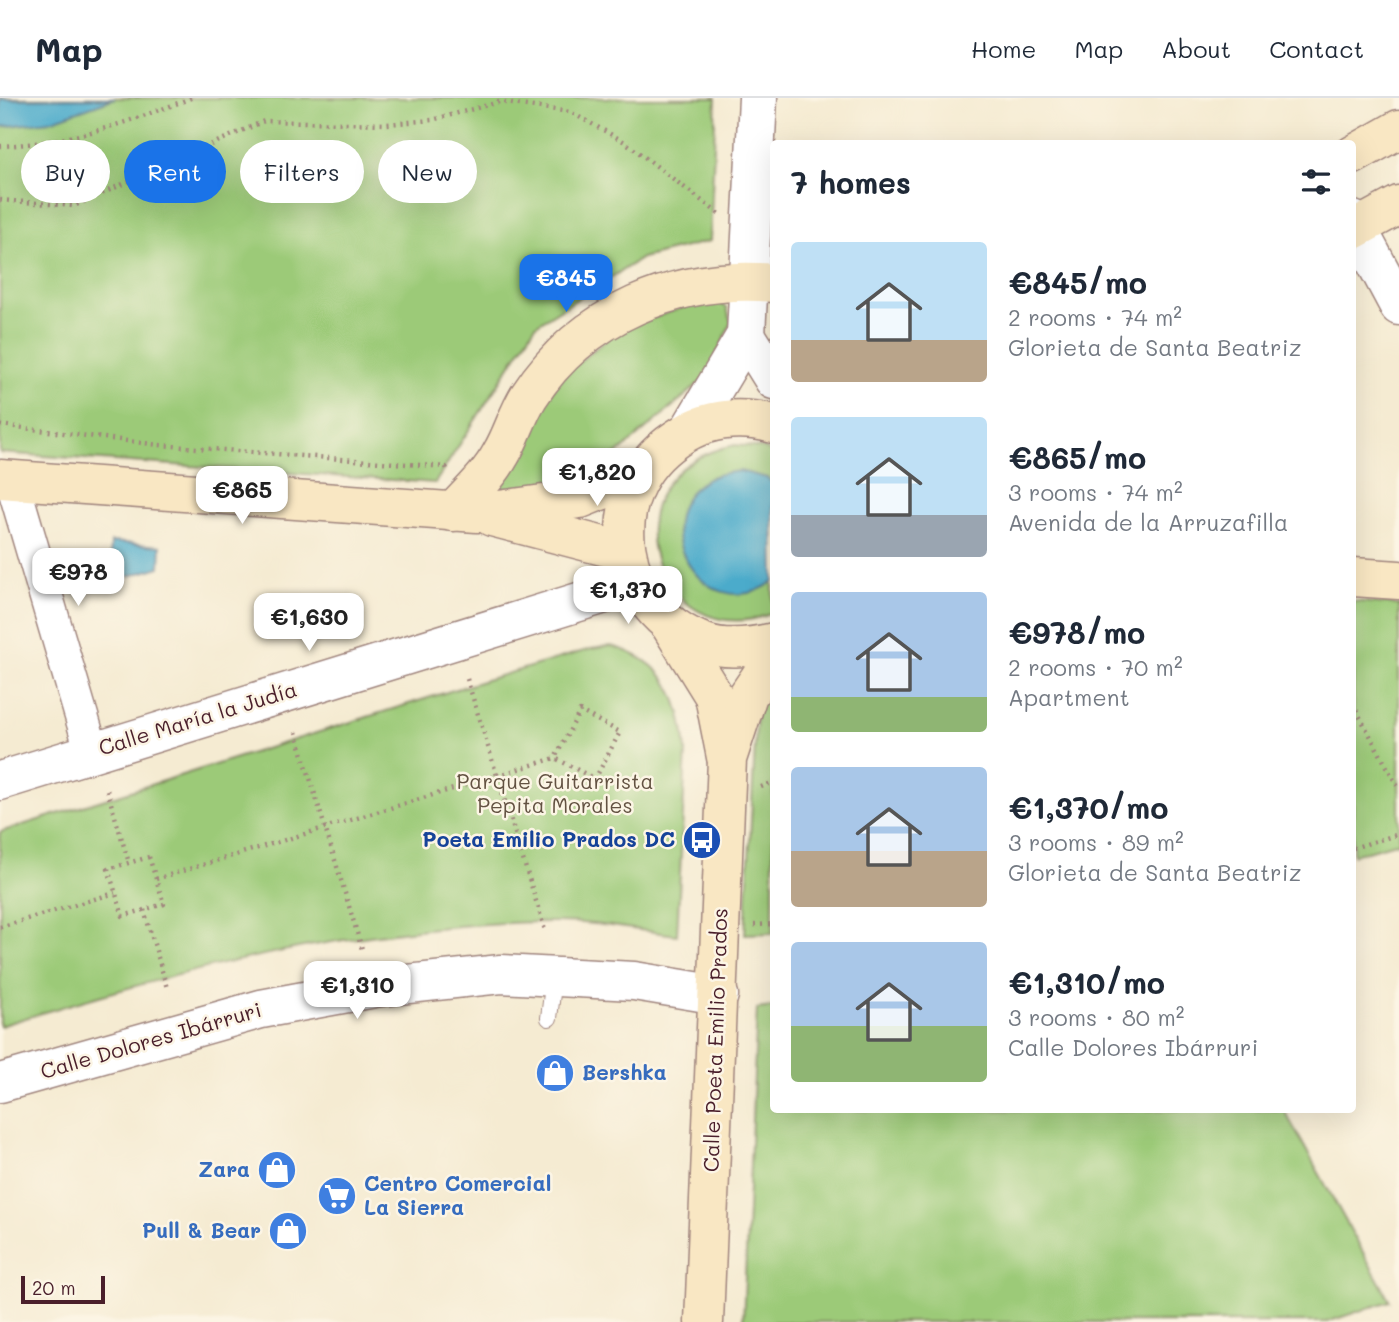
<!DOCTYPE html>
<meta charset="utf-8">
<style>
:root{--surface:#fff;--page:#f2f2f3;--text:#1f2937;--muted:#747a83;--line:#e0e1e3;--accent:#1a73e8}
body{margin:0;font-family:Mali,sans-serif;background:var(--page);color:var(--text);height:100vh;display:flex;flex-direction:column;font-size:26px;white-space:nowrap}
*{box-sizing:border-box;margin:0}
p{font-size:23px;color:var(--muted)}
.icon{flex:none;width:38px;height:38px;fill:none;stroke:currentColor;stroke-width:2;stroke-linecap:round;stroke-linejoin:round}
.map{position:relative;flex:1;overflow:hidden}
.panel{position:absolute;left:770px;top:42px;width:586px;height:973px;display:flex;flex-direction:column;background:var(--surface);border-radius:7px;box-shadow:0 7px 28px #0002}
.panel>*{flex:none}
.banner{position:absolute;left:21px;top:42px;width:644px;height:63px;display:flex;gap:14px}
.scale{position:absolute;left:21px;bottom:18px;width:84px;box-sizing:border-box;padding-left:7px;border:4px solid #4a1f2b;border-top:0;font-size:19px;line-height:24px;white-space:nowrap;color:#4a1f2b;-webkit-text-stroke:5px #fcf5e5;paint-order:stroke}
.price{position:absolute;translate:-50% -60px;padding:0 16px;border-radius:14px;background:#fff;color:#222;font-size:23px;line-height:46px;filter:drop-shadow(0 2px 4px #0008)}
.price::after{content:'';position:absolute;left:50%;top:42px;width:21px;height:16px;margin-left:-10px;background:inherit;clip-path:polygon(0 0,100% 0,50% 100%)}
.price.selected{background:var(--accent);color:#fff}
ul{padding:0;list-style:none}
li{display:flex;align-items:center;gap:21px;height:175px;padding:0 21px}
li span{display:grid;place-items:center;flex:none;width:196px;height:140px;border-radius:7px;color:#555}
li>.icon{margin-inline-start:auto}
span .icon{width:84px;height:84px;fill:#fffc;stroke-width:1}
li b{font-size:30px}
h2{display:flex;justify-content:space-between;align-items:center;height:84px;padding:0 21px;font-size:30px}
.tag{padding:0 24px;border-radius:32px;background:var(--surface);box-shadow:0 7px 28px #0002;font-size:24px;line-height:63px}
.tag.selected{background:var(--accent);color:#fff}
header{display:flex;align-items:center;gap:42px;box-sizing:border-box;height:98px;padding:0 35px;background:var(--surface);border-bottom:2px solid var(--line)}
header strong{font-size:33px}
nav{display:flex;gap:38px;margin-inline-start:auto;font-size:24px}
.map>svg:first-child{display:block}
.green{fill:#9cca78;stroke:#737452;stroke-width:2}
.water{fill:#4cabcb;stroke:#4b657b;stroke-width:2}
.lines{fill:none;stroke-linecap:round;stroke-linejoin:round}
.service-casing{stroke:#a0857e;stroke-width:18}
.minor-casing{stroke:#a0857e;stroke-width:36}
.tertiary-casing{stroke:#a0857e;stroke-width:41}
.secondary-casing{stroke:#a0857e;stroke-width:41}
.path{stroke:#a0857e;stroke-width:4.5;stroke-dasharray:2 5;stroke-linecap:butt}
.service{stroke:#fff;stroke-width:16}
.minor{stroke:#fff;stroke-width:33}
.tertiary{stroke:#fff;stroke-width:38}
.secondary{stroke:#f9e7c3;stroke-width:38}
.labels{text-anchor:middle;stroke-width:5;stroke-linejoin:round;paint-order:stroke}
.street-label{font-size:21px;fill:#4a1f2b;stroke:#fcf5e5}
.park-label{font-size:21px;fill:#635242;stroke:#fcf5e5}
.transit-label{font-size:21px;font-weight:bold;fill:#164399;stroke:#fcf5e5;text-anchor:end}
.shop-label{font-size:21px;font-weight:bold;fill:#366cbe;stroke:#fcf5e5;text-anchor:start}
</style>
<header>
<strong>Map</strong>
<nav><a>Home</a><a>Map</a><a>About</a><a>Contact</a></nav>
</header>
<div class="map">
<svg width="1399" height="1224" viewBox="0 0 1399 1224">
<rect width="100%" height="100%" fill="#fcf5e5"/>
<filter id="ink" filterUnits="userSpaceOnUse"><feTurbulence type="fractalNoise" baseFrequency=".0143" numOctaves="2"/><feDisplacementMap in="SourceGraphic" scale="14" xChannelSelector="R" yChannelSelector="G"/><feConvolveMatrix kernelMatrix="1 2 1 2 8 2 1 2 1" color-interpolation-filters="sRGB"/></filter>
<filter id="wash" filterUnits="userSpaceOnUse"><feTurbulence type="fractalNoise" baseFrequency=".00686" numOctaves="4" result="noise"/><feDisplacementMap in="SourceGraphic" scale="28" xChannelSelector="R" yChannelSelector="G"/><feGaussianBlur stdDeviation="1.57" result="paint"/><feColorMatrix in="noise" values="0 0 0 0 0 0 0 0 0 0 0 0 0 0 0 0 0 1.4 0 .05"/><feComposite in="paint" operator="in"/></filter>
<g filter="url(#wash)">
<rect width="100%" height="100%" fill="#f5ebd2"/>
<g class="green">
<path d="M0,0H716L710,143L642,160L536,227L435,385L0,355Z"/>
<path d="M718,204L727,210L731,225L707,279L598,372L525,392L497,389L527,330L563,277L618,232L696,205Z"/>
<path d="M735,347L764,350L773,355V515C658,561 588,378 735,347Z"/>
<path d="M1353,503L1399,507V744L1353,757Z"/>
<path d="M611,548C667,563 681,599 686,653L677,837C635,832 592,823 550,824C363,825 177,872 0,928V734L479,584L591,551Z"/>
<path d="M773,576V835L745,836L757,611Z"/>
<path d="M773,909L774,1012H1284L1390,1203L1327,1224H743L757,911Z"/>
</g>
<g class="water">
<path d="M115,0L50,23L0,29V1Z"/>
<path d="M740,373L767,380L773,385L774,483C703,536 633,413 714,378C721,375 732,374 740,373Z"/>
<path d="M111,444L161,448L160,469L119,481L110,464Z"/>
</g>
</g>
<g filter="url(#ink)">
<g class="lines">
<g class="service-casing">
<path id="service" d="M549,920L554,879"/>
</g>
<g class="minor-casing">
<path id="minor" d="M12,382L92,654"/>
</g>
<g class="tertiary-casing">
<g id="tertiary">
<path d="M1353,122L1399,208"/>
<path d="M746,237L774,282"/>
<path d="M690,331L746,237L758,0"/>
<path d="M0,683L637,486"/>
<path d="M0,985L261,911L380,889L501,876L634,883L719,897"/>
</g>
</g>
<g class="secondary-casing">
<g id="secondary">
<path d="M1353,57L1399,31"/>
<path d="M1353,132L1399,107"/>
<path d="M774,326C739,317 706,320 676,341C596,395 614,512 705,545C727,553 752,549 774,544"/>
<path d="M0,381L477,415L580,401L640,377"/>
<path d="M453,414C470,395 489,378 501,356C512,338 517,317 529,298C582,216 678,176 774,185"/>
<path d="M492,419L626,454"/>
<path d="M1353,479L1399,482"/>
<path d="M670,527L714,598L726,659"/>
<path d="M704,1224L727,661L748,597L774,559"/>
</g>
</g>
<g class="path">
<path d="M0,48C71,45 126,25 191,0"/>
<path d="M0,102L74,108L264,23L387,26L432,22L499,4L570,14L625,44L719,116"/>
<path d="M0,327L159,347L446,369L448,374"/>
<path d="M467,581L545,832"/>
<path d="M1353,606L1399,691"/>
<path d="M296,634L362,851"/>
<path d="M761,689L774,684"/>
<path d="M107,692L129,765"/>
<path d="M1353,750L1399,736"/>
<path d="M149,759L164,806L123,818L108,771Z"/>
<path d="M156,781L555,660L580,613L620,634L595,681L555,660"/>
<path d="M144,812L167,890"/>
<path d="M754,827L774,826"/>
<path d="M0,829L115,795"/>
</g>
<use href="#service" class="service"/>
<use href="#minor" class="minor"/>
<use href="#tertiary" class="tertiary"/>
<use href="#secondary" class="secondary"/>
</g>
</g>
<defs>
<g id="bus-disc" transform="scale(2.0125)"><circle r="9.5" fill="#1a4fb4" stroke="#fcf5e5"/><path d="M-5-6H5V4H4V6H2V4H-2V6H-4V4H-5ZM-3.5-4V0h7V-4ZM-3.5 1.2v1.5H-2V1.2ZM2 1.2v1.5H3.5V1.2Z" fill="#fff"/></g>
<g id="shop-disc" transform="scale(2.0125)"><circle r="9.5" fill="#3f7fe0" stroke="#fcf5e5"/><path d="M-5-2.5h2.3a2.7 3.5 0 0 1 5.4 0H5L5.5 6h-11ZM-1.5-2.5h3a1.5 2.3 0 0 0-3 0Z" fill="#fff"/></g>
<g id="supermarket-disc" transform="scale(2.0125)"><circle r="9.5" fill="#3f7fe0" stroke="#fcf5e5"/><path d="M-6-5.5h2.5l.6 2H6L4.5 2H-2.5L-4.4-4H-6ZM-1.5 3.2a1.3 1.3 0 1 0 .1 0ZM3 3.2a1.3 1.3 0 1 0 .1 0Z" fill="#fff"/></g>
</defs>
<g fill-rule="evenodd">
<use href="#bus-disc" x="702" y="742"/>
<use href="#shop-disc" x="555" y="975"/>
<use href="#shop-disc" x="277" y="1072"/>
<use href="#supermarket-disc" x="337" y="1098"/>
<use href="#shop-disc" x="288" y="1133"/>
</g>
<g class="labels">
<g class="street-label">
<text transform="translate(198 621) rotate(-17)" y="7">Calle María la Judía</text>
<text transform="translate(716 942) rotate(-88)" y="7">Calle Poeta Emilio Prados</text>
<text transform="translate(151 943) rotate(-16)" y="7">Calle Dolores Ibárruri</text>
</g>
<g class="park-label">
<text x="555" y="691">Parque Guitarrista<tspan x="555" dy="24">Pepita Morales</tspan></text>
</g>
<g class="transit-label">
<text x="675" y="749">Poeta Emilio Prados DC</text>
</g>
<g class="shop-label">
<text x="582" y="982">Bershka</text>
<text x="250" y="1079" text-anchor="end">Zara</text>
<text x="364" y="1093">Centro Comercial<tspan x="364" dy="24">La Sierra</tspan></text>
<text x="261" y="1140" text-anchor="end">Pull &amp; Bear</text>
</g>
</g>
</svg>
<div class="scale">20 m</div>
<b class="price selected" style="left:566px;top:216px">€845</b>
<b class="price" style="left:597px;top:410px">€1,820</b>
<b class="price" style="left:242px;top:428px">€865</b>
<b class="price" style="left:78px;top:510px">€978</b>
<b class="price" style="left:628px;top:528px">€1,370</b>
<b class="price" style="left:309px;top:555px">€1,630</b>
<b class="price" style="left:357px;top:923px">€1,310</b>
<div class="banner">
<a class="tag">Buy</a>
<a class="tag selected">Rent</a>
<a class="tag">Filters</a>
<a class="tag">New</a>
</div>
<section class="panel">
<h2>7 homes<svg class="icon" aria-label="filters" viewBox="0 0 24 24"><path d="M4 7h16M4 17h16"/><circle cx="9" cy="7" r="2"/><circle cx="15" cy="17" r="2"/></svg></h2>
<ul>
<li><span style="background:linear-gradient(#bfe0f5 70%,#b9a48a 0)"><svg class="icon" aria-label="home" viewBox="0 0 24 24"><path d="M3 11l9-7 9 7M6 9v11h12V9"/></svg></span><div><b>€845/mo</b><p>2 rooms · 74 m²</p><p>Glorieta de Santa Beatriz</p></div></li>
<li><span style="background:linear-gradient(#bfe0f5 70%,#9aa5b1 0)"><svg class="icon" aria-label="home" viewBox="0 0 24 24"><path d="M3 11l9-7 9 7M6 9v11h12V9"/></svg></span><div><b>€865/mo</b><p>3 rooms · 74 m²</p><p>Avenida de la Arruzafilla</p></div></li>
<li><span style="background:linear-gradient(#a9c7e8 75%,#8fb573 0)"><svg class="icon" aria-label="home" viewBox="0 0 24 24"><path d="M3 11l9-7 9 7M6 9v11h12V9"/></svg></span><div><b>€978/mo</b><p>2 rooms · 70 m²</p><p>Apartment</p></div></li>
<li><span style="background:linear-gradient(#a9c7e8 60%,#b9a48a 0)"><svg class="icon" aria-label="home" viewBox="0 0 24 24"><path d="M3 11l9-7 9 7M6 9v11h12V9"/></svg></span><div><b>€1,370/mo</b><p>3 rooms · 89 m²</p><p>Glorieta de Santa Beatriz</p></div></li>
<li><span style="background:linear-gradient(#a9c7e8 60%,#8fb573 0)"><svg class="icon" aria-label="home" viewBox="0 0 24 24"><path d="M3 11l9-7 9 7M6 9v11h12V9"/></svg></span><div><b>€1,310/mo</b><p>3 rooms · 80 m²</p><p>Calle Dolores Ibárruri</p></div></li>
</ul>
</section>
</div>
